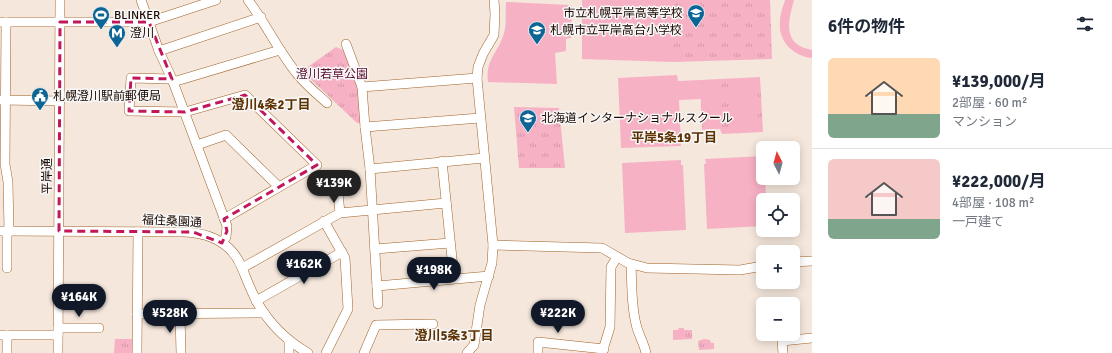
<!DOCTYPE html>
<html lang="ja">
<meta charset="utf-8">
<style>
:root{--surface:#fff;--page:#f6f6f7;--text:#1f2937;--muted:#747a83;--line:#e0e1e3;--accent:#111827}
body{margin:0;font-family:Signika,"Noto Sans JP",sans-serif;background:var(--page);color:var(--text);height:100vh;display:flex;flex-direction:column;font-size:15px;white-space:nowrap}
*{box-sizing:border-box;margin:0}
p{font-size:13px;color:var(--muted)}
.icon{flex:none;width:22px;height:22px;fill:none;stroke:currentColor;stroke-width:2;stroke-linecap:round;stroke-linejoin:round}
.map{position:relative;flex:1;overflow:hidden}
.side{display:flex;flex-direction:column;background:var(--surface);width:300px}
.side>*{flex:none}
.needle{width:26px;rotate:354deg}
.buttons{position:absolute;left:756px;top:141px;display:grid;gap:8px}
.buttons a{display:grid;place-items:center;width:44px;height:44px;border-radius:6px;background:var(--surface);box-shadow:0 2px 10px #0003;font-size:20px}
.price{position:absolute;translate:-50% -34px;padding:0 9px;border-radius:14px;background:var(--accent);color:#fff;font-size:13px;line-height:26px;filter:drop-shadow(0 1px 2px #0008)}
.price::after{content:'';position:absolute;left:50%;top:24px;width:12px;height:9px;margin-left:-6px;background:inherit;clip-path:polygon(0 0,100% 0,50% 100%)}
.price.on{background:#222;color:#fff}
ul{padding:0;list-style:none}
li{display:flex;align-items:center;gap:12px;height:100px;padding:0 16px}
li+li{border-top:1px solid var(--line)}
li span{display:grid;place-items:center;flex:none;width:112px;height:80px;border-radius:6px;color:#555}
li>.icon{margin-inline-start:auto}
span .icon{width:48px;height:48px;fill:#fffc;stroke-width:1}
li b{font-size:17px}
h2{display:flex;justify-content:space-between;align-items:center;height:48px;padding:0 16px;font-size:17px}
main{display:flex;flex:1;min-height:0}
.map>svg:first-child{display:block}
.grass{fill:url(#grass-tufts)}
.pitch{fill:#f7b1c4}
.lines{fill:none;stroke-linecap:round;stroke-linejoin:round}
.minor-casing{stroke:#a16328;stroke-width:10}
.minor{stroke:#fff;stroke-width:9}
.marked{fill:none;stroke:#c2185b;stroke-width:3;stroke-dasharray:8 5;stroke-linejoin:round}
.labels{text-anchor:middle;stroke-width:3;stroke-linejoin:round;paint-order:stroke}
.poi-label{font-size:12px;fill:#1b0900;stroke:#f7f7f7;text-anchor:start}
.park-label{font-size:12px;fill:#5a0a2d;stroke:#f7f7f7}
.street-label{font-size:12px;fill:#1b0900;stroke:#f7f7f7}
.neighbourhood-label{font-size:13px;font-weight:bold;fill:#5d3100;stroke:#f7f7f7}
</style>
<main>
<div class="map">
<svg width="812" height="353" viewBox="0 0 812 353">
<defs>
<pattern id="grass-tufts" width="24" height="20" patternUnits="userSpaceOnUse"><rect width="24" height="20" fill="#f7b1c4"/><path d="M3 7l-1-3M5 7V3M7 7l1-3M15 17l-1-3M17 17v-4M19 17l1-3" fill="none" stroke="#d397a7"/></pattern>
</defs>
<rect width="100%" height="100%" fill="#f5e7dc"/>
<g class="grass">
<path d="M672,0H770L772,59L673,62Z"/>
<path d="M336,47L343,50L360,90L361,123H357L302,71Z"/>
<path d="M760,77L763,132L722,134L720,129L702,130L700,80Z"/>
<path d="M514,107L559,108L565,168H519Z"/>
<path d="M679,328H684V330H692V339L673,340V330H678Z"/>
<path d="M115,339H132V353H114Z"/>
<path d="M704,339L710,340L711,343H714V349L699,350L698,341Z"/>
</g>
<g class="pitch">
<path d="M582,0H674L673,62L582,59Z"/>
<path d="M785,0H794C788,21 782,45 812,50V58C793,56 778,41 780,22C780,14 783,7 785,0Z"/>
<path d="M506,2L569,5L572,7L571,38L566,39V51L555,53L557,84L488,82C485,59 499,52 504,33C507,24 505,11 506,2Z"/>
<path d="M677,75L678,81L700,80V84L721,83L723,125L702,126L701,99L679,100L681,146L621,148L618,78Z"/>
<path d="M756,82L758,128L731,129L729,83Z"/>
<path d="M763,156V178H765L766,200H763V226L707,229L704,164H706L705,159Z"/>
<path d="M681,160V165H683L686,230L625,233L622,163Z"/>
</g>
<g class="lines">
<g class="minor-casing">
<g id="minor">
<path d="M141,0L159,51L172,79L227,226L226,237L222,243"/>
<path d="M248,0C266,24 279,52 298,75C306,85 317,94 327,103"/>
<path d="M0,22H149L216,0"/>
<path d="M6,22L5,164L8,182L9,231"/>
<path d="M346,44L362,87L365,127L370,169L378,304"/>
<path d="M159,51L261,17"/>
<path d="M172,79L131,78L129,111L185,112L245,95L317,165L224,219"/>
<path d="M173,82L280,50"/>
<path d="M362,87L477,78"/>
<path d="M1,100L60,101"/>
<path d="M365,127L480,118"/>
<path d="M197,145L226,135L279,187"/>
<path d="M442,161L454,278"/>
<path d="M370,169L484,158"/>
<path d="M338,193L340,213"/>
<path d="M324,221L345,258L348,309L326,353"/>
<path d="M0,231L184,232C210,233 232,243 242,268C247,280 251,291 257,302C269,323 287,341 308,353"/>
<path d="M493,245L602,248L628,263L647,268L740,270L763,266"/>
<path d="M375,249L450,243"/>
<path d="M793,262L812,261"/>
<path d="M631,264C632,284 631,304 636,324C638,334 644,343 646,353"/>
<path d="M7,268V231"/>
<path d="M242,268L340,213L446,203"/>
<path d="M377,286L489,276"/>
<path d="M256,301L342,252"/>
<path d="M137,314L264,313"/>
<path d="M180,314L181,353"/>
<path d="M58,328H99"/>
<path d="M0,335H58"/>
<path d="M289,340V353"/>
<path d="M7,353V335"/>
<path d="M58,353L60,0"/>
<path d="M137,353L138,232"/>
<path d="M364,353L376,325L433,324"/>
<path d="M467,353L474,345L480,305L492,263L493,245L477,78L478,67L483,54L494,35L495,14L494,0"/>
<path d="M538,353V342L604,349"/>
<path d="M602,353L610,327L611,267L617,257"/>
<path d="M783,353L782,341L812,338"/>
</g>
</g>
<use href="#minor" class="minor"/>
</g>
<path class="marked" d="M60,22H149L172,79L131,78L129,111L185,112L245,95L317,165L224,219L227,231L222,243L193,232L59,231Z"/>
<defs>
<g id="school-pin" transform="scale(0.9)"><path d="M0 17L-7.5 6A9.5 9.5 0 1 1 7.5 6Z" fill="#0c6595" stroke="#f7f7f7"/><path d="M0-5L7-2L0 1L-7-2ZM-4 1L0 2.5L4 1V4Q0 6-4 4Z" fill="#fff"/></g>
<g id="stadium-pin" transform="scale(0.9)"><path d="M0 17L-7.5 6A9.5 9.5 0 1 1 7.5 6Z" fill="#0c6595" stroke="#f7f7f7"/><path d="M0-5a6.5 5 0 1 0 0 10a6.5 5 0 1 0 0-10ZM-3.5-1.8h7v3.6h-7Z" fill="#fff"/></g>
<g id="metro-pin" transform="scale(0.9)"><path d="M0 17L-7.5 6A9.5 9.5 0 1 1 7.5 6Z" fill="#0c6595" stroke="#f7f7f7"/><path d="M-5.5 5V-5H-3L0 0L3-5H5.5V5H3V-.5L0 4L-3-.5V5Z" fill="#fff"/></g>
<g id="civic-pin" transform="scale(0.9)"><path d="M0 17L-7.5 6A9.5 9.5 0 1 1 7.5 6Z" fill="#0c6595" stroke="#f7f7f7"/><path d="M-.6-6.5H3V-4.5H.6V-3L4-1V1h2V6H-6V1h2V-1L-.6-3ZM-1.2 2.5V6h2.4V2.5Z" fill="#fff"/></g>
</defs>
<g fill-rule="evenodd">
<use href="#school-pin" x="696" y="13"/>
<use href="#stadium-pin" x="101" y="15"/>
<use href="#school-pin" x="537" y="30"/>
<use href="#metro-pin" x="117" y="33"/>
<use href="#civic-pin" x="40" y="96"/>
<use href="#school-pin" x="528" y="118"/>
</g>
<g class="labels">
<g class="poi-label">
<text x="683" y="17" text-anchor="end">市立札幌平岸高等学校</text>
<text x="114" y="19">BLINKER</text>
<text x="550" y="34">札幌市立平岸高台小学校</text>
<text x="130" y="37">澄川</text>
<text x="53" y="100">札幌澄川駅前郵便局</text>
<text x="541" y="122">北海道インターナショナルスクール</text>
</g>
<g class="park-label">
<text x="332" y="78">澄川若草公園</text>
</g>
<g class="street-label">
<text transform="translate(47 176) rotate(-90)" y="4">平岸通</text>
<text transform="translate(172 221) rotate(3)" y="4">福住桑園通</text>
</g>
<g class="neighbourhood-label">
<text x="271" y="109">澄川4条2丁目</text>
<text x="674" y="142">平岸5条19丁目</text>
<text x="454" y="340">澄川5条3丁目</text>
</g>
</g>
</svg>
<div class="buttons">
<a><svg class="needle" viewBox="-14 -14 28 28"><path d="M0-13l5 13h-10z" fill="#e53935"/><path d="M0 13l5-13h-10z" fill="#747a83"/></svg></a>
<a><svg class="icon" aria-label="locate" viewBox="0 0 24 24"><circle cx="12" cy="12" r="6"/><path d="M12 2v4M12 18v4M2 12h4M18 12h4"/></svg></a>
<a>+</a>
<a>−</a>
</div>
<b class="price on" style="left:334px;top:204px">¥139K</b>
<b class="price" style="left:304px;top:285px">¥162K</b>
<b class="price" style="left:434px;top:291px">¥198K</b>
<b class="price" style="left:79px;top:318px">¥164K</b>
<b class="price" style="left:170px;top:334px">¥528K</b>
<b class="price" style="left:558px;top:334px">¥222K</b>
</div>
<section class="side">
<h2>6件の物件<svg class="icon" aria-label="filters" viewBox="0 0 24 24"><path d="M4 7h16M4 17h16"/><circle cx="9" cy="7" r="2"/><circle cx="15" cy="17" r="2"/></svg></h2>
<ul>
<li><span style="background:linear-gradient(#ffd9b3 70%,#7fa58c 0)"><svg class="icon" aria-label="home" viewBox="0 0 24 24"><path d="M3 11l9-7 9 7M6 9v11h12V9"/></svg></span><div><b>¥139,000/月</b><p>2部屋 · 60 m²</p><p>マンション</p></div></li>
<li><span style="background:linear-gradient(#f6c9c9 75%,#7fa58c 0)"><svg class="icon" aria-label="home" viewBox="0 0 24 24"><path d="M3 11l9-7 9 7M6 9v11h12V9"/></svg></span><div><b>¥222,000/月</b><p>4部屋 · 108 m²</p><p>一戸建て</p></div></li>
</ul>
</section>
</main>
